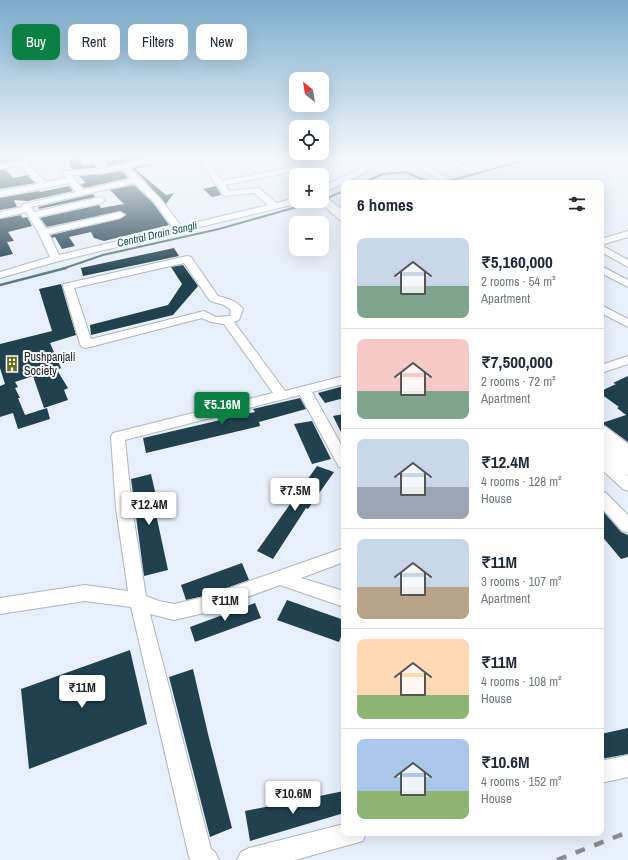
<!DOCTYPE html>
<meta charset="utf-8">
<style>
:root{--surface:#fff;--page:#f6f6f7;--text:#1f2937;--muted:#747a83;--line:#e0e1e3;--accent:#0b8043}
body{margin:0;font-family:"Archivo Narrow",sans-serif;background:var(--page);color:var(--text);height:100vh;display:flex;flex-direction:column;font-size:15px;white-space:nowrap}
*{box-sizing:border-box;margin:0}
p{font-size:13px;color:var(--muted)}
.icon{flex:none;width:22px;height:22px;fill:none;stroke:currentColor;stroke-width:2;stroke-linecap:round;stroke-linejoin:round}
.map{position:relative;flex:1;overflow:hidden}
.side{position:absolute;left:341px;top:180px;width:263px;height:656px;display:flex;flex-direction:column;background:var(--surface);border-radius:8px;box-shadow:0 4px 16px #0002}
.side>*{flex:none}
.hud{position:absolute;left:12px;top:24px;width:269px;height:36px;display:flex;gap:8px}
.needle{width:26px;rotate:330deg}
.fabs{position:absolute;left:289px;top:72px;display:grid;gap:8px}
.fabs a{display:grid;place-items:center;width:40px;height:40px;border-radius:8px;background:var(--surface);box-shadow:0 4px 16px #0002;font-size:20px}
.price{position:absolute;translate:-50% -34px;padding:0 9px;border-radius:4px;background:#fff;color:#222;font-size:13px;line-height:26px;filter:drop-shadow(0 1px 2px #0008)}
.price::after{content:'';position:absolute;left:50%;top:24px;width:12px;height:9px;margin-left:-6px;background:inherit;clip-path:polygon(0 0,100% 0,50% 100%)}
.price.active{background:var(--accent);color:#fff}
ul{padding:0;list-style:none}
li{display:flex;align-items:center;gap:12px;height:100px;padding:0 16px}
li+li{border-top:1px solid var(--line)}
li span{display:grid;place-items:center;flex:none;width:112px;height:80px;border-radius:8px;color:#555}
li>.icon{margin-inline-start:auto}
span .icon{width:48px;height:48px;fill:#fffc;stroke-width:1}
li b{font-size:17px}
h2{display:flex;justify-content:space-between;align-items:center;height:48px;padding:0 16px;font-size:17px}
.tag{padding:0 14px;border-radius:8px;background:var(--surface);box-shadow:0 4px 16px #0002;font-size:14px;line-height:36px}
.tag.active{background:var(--accent);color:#fff}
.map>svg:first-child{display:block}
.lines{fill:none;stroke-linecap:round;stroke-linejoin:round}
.stream-far1{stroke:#5d7b7e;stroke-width:2}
.stream{stroke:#5d7b7e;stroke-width:2.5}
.building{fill:#21414f}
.minor-casing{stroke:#adb5bf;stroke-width:2}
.major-casing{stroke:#adb5bf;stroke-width:2}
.minor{fill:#fff;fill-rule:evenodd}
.major{fill:#fff;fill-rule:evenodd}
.rail{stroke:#878c94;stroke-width:4.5;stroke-dasharray:10 10;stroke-linecap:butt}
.labels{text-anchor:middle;stroke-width:4;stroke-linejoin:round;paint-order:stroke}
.far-water-label{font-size:11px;font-style:italic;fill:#195558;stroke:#fafcfe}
.poi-label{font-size:12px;fill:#202327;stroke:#fafcfe;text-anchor:start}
</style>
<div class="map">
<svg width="628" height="860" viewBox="0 0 628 860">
<rect width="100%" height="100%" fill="#e7effa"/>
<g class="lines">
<g class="stream-far1">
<path d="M362,183L383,174L405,172L431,183"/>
<path d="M442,183L536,157"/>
<path d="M322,200L344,191"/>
<path d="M62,269L103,255L219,229L318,201"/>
</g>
<path class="stream" d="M0,285L66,268"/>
</g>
<g class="building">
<path d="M0,157H25V159L0,163Z"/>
<path d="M68,157H77L83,166L94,164L96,168L72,169L70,166Z"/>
<path d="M118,157H146V158L108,166L105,162L120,159Z"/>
<path d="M155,164L135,169L166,195L174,193L166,204L133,168Z"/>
<path d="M0,170H6L13,178L27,175L35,183L0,189Z"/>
<path d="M122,171L128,178L84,188L80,184L86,183L79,176L105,174Z"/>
<path d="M134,185L153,203L169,225L104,241L94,238L91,232L69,237L75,246L62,249L55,237L52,238L51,235L120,219L126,214L120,211L47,227L40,218L99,205L101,208L124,204L110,190Z"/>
<path d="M69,186L73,191L28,201L14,200L17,207L0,210V198L39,191L40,192Z"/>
<path d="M216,186L221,195L212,197L203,189Z"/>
<path d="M93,194L95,197L39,209L38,207Z"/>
<path d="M21,215L22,218L27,217L32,226L8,232L14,241L7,242L13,254L0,257V219Z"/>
<path d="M174,248L179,256L83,276L81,268Z"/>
<path d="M183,265L198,286L173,315L91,335L90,325L168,305L182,284L171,267Z"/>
<path d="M61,284L76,335L50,343L61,368L57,370L68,388L64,390L68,400L44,408L33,376L15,382L18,387L15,388L20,398H18L25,415L47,408L50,419L18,429L13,413L0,417V386L5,384L0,368V344L52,331L39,289Z"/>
<path d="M628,376V442L602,423L626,415L617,408L619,407L601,394V391L616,384L613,383Z"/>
<path d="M344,386V398L325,403L318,393Z"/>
<path d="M300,398L306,409L259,422L260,426L146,453L143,438L255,412L253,409Z"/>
<path d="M344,414V438L333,416Z"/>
<path d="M312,421L331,459L312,464L294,424Z"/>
<path d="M317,466L334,472L308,509L306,508L273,559L257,551Z"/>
<path d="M151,474L160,513L156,514L168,570L144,576L131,479Z"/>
<path d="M601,509L621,532L628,535V557L621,559L601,535Z"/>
<path d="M242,563L249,580L204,596L186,600L181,585Z"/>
<path d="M287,600L344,620V629L339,642L277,620Z"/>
<path d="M255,603L261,618L195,642L190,627Z"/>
<path d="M130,650L147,724L29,769L21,689Z"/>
<path d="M193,669L208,734L232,828L210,837L169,677Z"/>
<path d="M628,728V754L601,759V734Z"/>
<path d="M344,791V813L250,841L245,811Z"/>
</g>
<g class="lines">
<g class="minor-casing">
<g id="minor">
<path d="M45,157H53L54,158L50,160L28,164L46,182L66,178L62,173L63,171L99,169L93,160L94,158L103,157H117L116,159L102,161L107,168L148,159L147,157H155L159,160L158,162L130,167L139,178L160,198L181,226L268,205L254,193L224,196L197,157H205L222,181L299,166H302L303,168L302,170L225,185L229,191L259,188L276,203L296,198V201H300L299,203L59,261L0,278V272L50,257L38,232L26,212L0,218V212L22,207L23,204L76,192L69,183L0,197V191L38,184L20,166L0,169V165ZM123,169L131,179L83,190L72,175L105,173ZM134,183L154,202L173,228L59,255L49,234L120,218L125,215L120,212L46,229L38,217L101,203L105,200L101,197L34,212L31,207Z"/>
<path d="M79,157H87L92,162L88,164H85Z"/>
<path d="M369,157H377L363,174L322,193V187L357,170Z"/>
<path d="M402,157H411L455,183H445Z"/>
<path d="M441,157H450L475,171L474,173H468Z"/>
<path d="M628,231V237L601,245V239Z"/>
<path d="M601,245L628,260V267L601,252Z"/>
<path d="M187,256L191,257L218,296C228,299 236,300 243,309L239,320L234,322L285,391L344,376V384L312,392L344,450V468L339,467L300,395L125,440L132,508L146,596L159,601L174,604L204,597L344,548V562L301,578L344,591V607L280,585L204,613L174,620L150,614L211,849L215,852L219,860H191L189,857L131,607L85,601L0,614V598L85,585L128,591L116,508L111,437L113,433L273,393L224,324L211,322L202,318L86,348L82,347L80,344L63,286L64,284ZM184,263L210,301L224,305L231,310L230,316L216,317L204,311L91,339L74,288Z"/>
<path d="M601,266L628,280V287L601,273Z"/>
<path d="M601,305L628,319V327L601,313Z"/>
<path d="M628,356V364L601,373V365Z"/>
<path d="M601,425L606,427L628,444V457L623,456L601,438Z"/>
<path d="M601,456L606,457L628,476V491L623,489L601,469Z"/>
<path d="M601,491L606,493L628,515V532L622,531L601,507Z"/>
<path d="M628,755V777L601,783V761Z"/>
<path d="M344,824V833H366L363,841L295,860H237L241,852L249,848Z"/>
</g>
</g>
<g class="major-casing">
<g id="major">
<path d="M280,157H291L311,175H300Z"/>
<path d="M322,196L326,197L344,211V221L340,220L318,201H322Z"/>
<path d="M601,438L608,440L628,457V475L621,473L601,455Z"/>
</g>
</g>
<use href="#minor" class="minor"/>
<use href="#major" class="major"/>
<path class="rail" d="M557,860L628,832"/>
</g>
<linearGradient id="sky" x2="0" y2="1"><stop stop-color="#7baccc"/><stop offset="0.57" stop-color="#f4f8fd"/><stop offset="1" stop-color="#f4f8fd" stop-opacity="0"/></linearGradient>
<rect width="628" height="277" fill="url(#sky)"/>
<defs>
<g id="building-bare" transform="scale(1.2)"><path d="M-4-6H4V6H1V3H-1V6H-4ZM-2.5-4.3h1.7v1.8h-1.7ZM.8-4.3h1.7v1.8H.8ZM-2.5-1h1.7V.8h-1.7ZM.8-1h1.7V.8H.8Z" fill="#677019" stroke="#fafcfe" stroke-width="2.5" paint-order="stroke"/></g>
</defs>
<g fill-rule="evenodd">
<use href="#building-bare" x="12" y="364"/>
</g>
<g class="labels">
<g class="far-water-label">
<text transform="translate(157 234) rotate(-13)" y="4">Central Drain Sangli</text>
</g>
<g class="poi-label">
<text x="24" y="361">Pushpanjali<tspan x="24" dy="14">Society</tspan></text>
</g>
</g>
</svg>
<div class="fabs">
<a><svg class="needle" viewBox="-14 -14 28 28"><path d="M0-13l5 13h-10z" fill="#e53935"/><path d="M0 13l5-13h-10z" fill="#747a83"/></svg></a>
<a><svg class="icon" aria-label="locate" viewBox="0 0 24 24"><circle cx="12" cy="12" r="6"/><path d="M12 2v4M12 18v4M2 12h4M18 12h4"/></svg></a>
<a>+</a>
<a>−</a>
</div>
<b class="price active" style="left:222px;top:426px">₹5.16M</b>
<b class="price" style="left:295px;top:512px">₹7.5M</b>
<b class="price" style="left:149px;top:526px">₹12.4M</b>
<b class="price" style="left:225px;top:622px">₹11M</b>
<b class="price" style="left:82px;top:709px">₹11M</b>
<b class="price" style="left:293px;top:815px">₹10.6M</b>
<div class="hud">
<a class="tag active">Buy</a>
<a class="tag">Rent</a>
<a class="tag">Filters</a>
<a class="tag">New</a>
</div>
<section class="side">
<h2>6 homes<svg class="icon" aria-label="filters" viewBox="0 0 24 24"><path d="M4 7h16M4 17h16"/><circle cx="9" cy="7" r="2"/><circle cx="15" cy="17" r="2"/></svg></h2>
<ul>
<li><span style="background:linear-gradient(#c9d6e8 60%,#7fa58c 0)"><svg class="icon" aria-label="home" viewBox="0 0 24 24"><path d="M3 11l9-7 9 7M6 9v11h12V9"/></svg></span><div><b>₹5,160,000</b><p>2 rooms · 54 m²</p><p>Apartment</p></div></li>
<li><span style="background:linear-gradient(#f6c9c9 65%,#7fa58c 0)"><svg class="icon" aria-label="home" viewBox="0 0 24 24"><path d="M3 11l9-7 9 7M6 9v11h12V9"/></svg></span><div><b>₹7,500,000</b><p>2 rooms · 72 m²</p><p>Apartment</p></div></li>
<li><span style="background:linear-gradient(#c9d6e8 60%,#9aa5b1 0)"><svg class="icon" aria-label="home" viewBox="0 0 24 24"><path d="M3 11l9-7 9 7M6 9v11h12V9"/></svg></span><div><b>₹12.4M</b><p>4 rooms · 128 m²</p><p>House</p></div></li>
<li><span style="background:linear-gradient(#c9d6e8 60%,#b9a48a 0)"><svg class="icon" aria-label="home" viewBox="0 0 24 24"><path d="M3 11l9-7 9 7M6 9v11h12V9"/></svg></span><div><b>₹11M</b><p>3 rooms · 107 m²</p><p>Apartment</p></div></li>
<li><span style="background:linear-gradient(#ffd9b3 70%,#8fb573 0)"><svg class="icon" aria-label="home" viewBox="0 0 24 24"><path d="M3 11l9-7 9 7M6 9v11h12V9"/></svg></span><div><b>₹11M</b><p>4 rooms · 108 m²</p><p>House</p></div></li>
<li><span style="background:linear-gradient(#a9c7e8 65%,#8fb573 0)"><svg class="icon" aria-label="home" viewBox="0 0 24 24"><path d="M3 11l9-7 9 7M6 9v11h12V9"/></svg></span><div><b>₹10.6M</b><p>4 rooms · 152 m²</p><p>House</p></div></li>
</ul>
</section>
</div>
